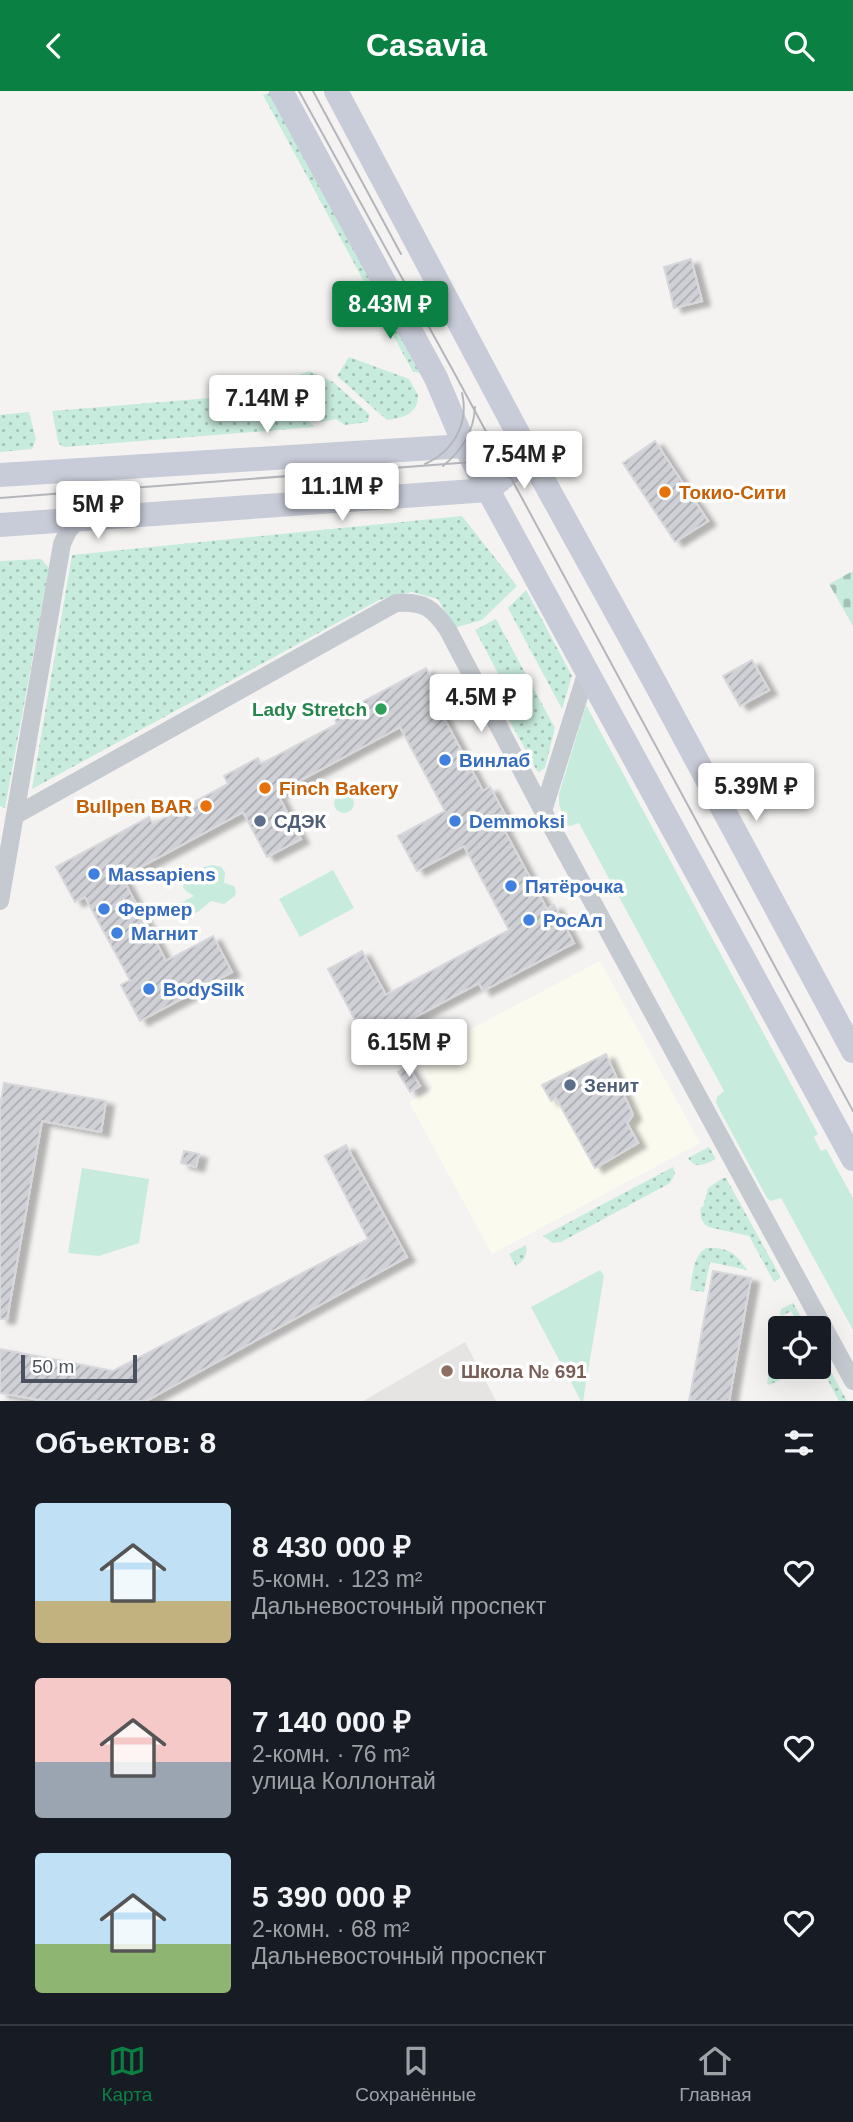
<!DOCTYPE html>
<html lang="ru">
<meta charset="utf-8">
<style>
:root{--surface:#171b24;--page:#20242c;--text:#f1f3f6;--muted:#9ea1a6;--line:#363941;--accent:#0b8043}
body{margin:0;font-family:Arial,sans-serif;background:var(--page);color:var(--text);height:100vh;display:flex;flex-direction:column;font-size:26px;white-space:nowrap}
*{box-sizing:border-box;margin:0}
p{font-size:23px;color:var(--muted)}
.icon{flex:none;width:38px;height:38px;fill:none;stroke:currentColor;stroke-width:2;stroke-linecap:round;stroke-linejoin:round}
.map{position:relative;height:1310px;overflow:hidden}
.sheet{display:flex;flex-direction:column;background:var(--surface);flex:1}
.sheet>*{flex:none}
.tools{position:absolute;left:768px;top:1225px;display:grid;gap:14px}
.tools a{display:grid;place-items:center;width:63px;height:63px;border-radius:7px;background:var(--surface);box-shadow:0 7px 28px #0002;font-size:35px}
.scale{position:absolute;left:21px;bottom:18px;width:116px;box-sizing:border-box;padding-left:7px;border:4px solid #4c525d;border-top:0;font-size:19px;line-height:24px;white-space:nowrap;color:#4c525d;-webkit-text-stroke:5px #fff;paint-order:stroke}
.price{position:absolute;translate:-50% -60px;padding:0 16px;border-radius:7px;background:#fff;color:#222;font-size:23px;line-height:46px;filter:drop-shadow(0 2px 4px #0008)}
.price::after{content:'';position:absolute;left:50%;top:42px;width:21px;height:16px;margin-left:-10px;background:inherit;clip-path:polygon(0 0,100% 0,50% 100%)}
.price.current{background:var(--accent);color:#fff}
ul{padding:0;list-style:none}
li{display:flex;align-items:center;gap:21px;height:175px;padding:0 35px}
li span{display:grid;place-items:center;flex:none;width:196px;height:140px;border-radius:7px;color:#555}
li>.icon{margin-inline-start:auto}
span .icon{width:84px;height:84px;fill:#fffc;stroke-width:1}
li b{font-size:30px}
h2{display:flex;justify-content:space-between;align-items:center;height:84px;padding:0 35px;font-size:30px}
header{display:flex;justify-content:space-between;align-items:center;height:91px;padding:0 35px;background:var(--accent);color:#fff;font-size:32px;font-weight:700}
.dock{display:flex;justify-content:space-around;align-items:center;height:98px;border-top:2px solid var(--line);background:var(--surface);font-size:19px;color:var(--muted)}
.dock a{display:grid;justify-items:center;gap:4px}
.dock .current{color:var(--accent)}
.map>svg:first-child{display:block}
.commercial{fill:#fbfaef}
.education{fill:#e5e4e3}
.grass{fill:url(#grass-dots)}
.cemetery{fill:url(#cemetery-stones)}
.green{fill:#c7ebdc}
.building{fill:url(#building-hatch);stroke:#d7d7dc;stroke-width:2;filter:url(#shadow)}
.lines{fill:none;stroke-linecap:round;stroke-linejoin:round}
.street{stroke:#c5cad1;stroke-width:18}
.secondary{stroke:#c8ccd8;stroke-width:24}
.tram{stroke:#b5b6bb;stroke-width:2}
.food-dot{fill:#e8710a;stroke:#fff;stroke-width:2.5}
.leisure-dot{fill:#2e9e5b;stroke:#fff;stroke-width:2.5}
.shop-dot{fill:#3f7fe0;stroke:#fff;stroke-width:2.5}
.service-dot{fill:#5c6f8a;stroke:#fff;stroke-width:2.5}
.education-dot{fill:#8d6e63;stroke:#fff;stroke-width:2.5}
.labels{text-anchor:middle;stroke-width:7;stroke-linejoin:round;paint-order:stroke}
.food-label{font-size:19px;font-weight:bold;fill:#c56008;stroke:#fff;text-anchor:start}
.leisure-label{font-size:19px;font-weight:bold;fill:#27864d;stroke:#fff;text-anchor:end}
.shop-label{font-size:19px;font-weight:bold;fill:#366cbe;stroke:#fff;text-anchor:start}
.service-label{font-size:19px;font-weight:bold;fill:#4e5e75;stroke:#fff;text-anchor:start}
.education-label{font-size:19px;font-weight:bold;fill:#785e54;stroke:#fff;text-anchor:start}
</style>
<header><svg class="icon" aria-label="back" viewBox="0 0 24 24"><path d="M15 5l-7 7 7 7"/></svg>Casavia<svg class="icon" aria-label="search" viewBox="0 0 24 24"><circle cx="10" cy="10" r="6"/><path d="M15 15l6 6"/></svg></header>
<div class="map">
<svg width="853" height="1310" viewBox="0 0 853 1310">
<defs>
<pattern id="grass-dots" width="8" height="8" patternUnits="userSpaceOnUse" patternTransform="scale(1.75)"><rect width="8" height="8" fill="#c7ebdc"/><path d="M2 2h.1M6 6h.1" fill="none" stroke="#a4c1b6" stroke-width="1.8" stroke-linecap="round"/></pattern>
<pattern id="cemetery-stones" width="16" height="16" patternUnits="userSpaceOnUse" patternTransform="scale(1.75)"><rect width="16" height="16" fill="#c7ebdc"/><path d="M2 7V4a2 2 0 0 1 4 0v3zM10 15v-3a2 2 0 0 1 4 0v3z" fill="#a4c1b6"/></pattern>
<pattern id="building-hatch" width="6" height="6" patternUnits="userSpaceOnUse" patternTransform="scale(1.75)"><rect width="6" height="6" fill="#d0d1d6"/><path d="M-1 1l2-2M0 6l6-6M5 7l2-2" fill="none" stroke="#abacb1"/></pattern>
<filter id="shadow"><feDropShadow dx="8" dy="4.5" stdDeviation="2" flood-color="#0004"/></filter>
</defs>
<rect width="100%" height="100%" fill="#f4f3f2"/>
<path class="commercial" d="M600,870L700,1052L492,1163L409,1011L433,997L416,967Z"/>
<path class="education" d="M465,1251L496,1310H363Z"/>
<g class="grass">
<path d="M269,2L272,5L422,282L413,281L263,4Z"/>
<path d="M349,266L409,288L418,304C418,323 403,327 387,329L337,285Z"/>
<path d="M309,280L333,291L369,323L368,331L345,334L336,328L321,331L279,292Z"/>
<path d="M272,295L315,336L65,356L60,354L58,350L52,320L247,304Z"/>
<path d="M29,321L36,348L32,358L0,361V324Z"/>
<path d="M462,425L517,495L482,529L454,537L438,508L412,501L379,509L32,698L72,464Z"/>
<path d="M41,468L49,477L5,717L0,715V470Z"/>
<path d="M526,499L572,585L562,618L508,517Z"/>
<path d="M496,528L555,637L545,677L539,681L537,680L507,625L508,619L515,614L475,539Z"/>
<path d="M709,1056L716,1068C705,1073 696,1079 688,1067Z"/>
<path d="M673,1076L675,1083L670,1092L561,1151L553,1152L543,1145Z"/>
<path d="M723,1087H726L780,1185L779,1188L774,1191L749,1145L708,1136C700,1130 700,1125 701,1116H703L708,1097Z"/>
<path d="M526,1154C528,1164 524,1170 516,1175L509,1163Z"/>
<path d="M706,1157C727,1156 736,1161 747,1179L710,1171L704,1201L690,1199C693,1185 692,1166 706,1157Z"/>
<path d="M793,1212L807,1237H800L791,1220L782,1225L780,1223L781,1218Z"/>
<path d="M776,1258L780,1266V1271L773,1275L780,1289L769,1294L767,1292L773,1260Z"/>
<path d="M819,1259L847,1310H839L819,1273Z"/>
</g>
<path class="cemetery" d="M853,480V535L829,493Z"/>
<g class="green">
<path d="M586,614L818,1043L814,1046L821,1060L826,1058L853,1107V1239L781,1107L771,1110L767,1107L716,1012L717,1006L724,1000L579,732L570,735L566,734L559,713V703Z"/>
<circle cx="344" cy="712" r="10"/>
<path d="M213,774L221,776L225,781L224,792L234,795L236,800L235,805L224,813L211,810C201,818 184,836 174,819L176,814L194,805L186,800L183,796C186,781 200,776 213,774Z"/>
<path d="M333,779L354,817L300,846L279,808Z"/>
<path d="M82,1077L149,1088L139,1152L99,1165L68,1162Z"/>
<path d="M600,1179L604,1185L583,1310H581L531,1216Z"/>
</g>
<g class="building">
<path d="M691,168L702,210L674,217L664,176Z"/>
<path d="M655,350L708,430L675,451L623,372Z"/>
<path d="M752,569L769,599L740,615L723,585Z"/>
<path d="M426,577L445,612L438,616L483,700L490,696L509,731L502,735L547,818L554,814L574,852L483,900L479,892L402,933L406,941L371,959L328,878L362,860L386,904L509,839L464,755L417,780L398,745L445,720L400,636L277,702L301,748L267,766L243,721L122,786L166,870L213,845L232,881L140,930L121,894L130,889L85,806L75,811L56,776L149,726L153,733L228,693L224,685L258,667L261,673L337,633L334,626Z"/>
<path d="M606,963L633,1024L627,1032L638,1052L595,1077L556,1007L551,1010L542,994Z"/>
<path d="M408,975L420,995L410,1001L398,981Z"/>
<path d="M4,992L106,1010L101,1041L42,1030L7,1228H0V1015Z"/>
<path d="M346,1054L407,1166L146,1310H45L0,1302V1258L113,1280L368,1148L325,1065Z"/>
<path d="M184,1060L199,1063L196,1076L181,1072Z"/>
<path d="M713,1180L751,1187L729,1310H689Z"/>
</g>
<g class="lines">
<g class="street">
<path d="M587,580L543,720L853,1290"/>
<path d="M16,724L396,512C424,510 433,517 448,539L543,720"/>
<path d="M0,810L62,453L68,440L77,429"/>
</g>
<g class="secondary">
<path d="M281,0L436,287L465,355L488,399L853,1068"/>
<path d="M336,0L530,365L653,588L853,960"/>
<path d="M0,384L465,355L530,365"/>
<path d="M0,434L488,399L530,365"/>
</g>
<g class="tram">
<path d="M299,0L456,285L853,1020"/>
<path d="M313,0L401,163"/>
<path d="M425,373C454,360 469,332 462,302"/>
<path d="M443,375C462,359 474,341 475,316"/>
<path d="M0,407L472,371L499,379L509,387"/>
</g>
</g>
<g class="food-dot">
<circle cx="665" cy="401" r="7"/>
<circle cx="265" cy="697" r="7"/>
<circle cx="206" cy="715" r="7"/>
</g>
<circle class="leisure-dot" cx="381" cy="618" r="7"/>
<g class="shop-dot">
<circle cx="445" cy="669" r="7"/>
<circle cx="455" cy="730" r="7"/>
<circle cx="94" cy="783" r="7"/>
<circle cx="511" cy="795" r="7"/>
<circle cx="104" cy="818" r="7"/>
<circle cx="529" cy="829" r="7"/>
<circle cx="117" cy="842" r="7"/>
<circle cx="149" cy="898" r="7"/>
</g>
<g class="service-dot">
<circle cx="260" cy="730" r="7"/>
<circle cx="570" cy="994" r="7"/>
</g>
<circle class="education-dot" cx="447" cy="1280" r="7"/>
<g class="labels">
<g class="food-label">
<text x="679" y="408">Токио-Сити</text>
<text x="279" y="704">Finch Bakery</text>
<text x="192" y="722" text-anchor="end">Bullpen BAR</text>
</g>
<g class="leisure-label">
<text x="367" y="625">Lady Stretch</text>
</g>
<g class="shop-label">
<text x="459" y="676">Винлаб</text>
<text x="469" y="737">Demmoksi</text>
<text x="108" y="790">Massapiens</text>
<text x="525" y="802">Пятёрочка</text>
<text x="118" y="825">Фермер</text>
<text x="543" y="836">РосАл</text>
<text x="131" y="849">Магнит</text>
<text x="163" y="905">BodySilk</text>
</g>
<g class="service-label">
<text x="274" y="737">СДЭК</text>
<text x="584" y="1001">Зенит</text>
</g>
<g class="education-label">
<text x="461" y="1287">Школа № 691</text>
</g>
</g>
</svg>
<div class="tools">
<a><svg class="icon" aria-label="locate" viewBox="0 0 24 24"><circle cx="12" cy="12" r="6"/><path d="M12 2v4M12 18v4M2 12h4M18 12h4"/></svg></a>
</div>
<div class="scale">50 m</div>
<b class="price current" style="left:390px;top:250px">8.43M ₽</b>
<b class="price" style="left:267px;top:344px">7.14M ₽</b>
<b class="price" style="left:524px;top:400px">7.54M ₽</b>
<b class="price" style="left:342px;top:432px">11.1M ₽</b>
<b class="price" style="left:98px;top:450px">5M ₽</b>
<b class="price" style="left:481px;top:643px">4.5M ₽</b>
<b class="price" style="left:756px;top:732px">5.39M ₽</b>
<b class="price" style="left:409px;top:988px">6.15M ₽</b>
</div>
<section class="sheet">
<h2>Объектов: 8<svg class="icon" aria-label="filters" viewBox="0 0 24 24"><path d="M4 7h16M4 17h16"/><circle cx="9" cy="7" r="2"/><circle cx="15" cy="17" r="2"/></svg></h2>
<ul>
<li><span style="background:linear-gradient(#bfe0f5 70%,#c2b280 0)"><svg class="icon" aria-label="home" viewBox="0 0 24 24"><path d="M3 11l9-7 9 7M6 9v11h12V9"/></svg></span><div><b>8 430 000 ₽</b><p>5-комн. · 123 m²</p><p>Дальневосточный проспект</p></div><svg class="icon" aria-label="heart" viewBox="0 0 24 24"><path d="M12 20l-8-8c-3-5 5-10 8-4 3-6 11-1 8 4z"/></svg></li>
<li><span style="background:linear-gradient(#f6c9c9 60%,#9aa5b1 0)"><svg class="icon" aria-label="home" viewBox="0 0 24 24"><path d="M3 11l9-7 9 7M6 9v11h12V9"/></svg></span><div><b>7 140 000 ₽</b><p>2-комн. · 76 m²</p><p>улица Коллонтай</p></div><svg class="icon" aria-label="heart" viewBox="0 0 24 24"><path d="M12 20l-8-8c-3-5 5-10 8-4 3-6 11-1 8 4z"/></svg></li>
<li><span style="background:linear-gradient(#bfe0f5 65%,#8fb573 0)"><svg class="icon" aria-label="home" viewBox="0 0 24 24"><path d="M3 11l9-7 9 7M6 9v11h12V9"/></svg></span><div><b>5 390 000 ₽</b><p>2-комн. · 68 m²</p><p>Дальневосточный проспект</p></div><svg class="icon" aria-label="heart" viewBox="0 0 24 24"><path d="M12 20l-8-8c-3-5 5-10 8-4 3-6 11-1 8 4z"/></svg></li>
</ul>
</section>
<nav class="dock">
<a class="current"><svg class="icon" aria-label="map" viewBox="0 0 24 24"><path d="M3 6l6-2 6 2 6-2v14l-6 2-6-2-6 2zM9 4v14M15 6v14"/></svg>Карта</a>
<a><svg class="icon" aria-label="saved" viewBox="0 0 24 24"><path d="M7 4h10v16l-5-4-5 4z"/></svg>Сохранённые</a>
<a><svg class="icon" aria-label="home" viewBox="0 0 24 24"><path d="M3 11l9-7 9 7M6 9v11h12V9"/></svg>Главная</a>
</nav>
